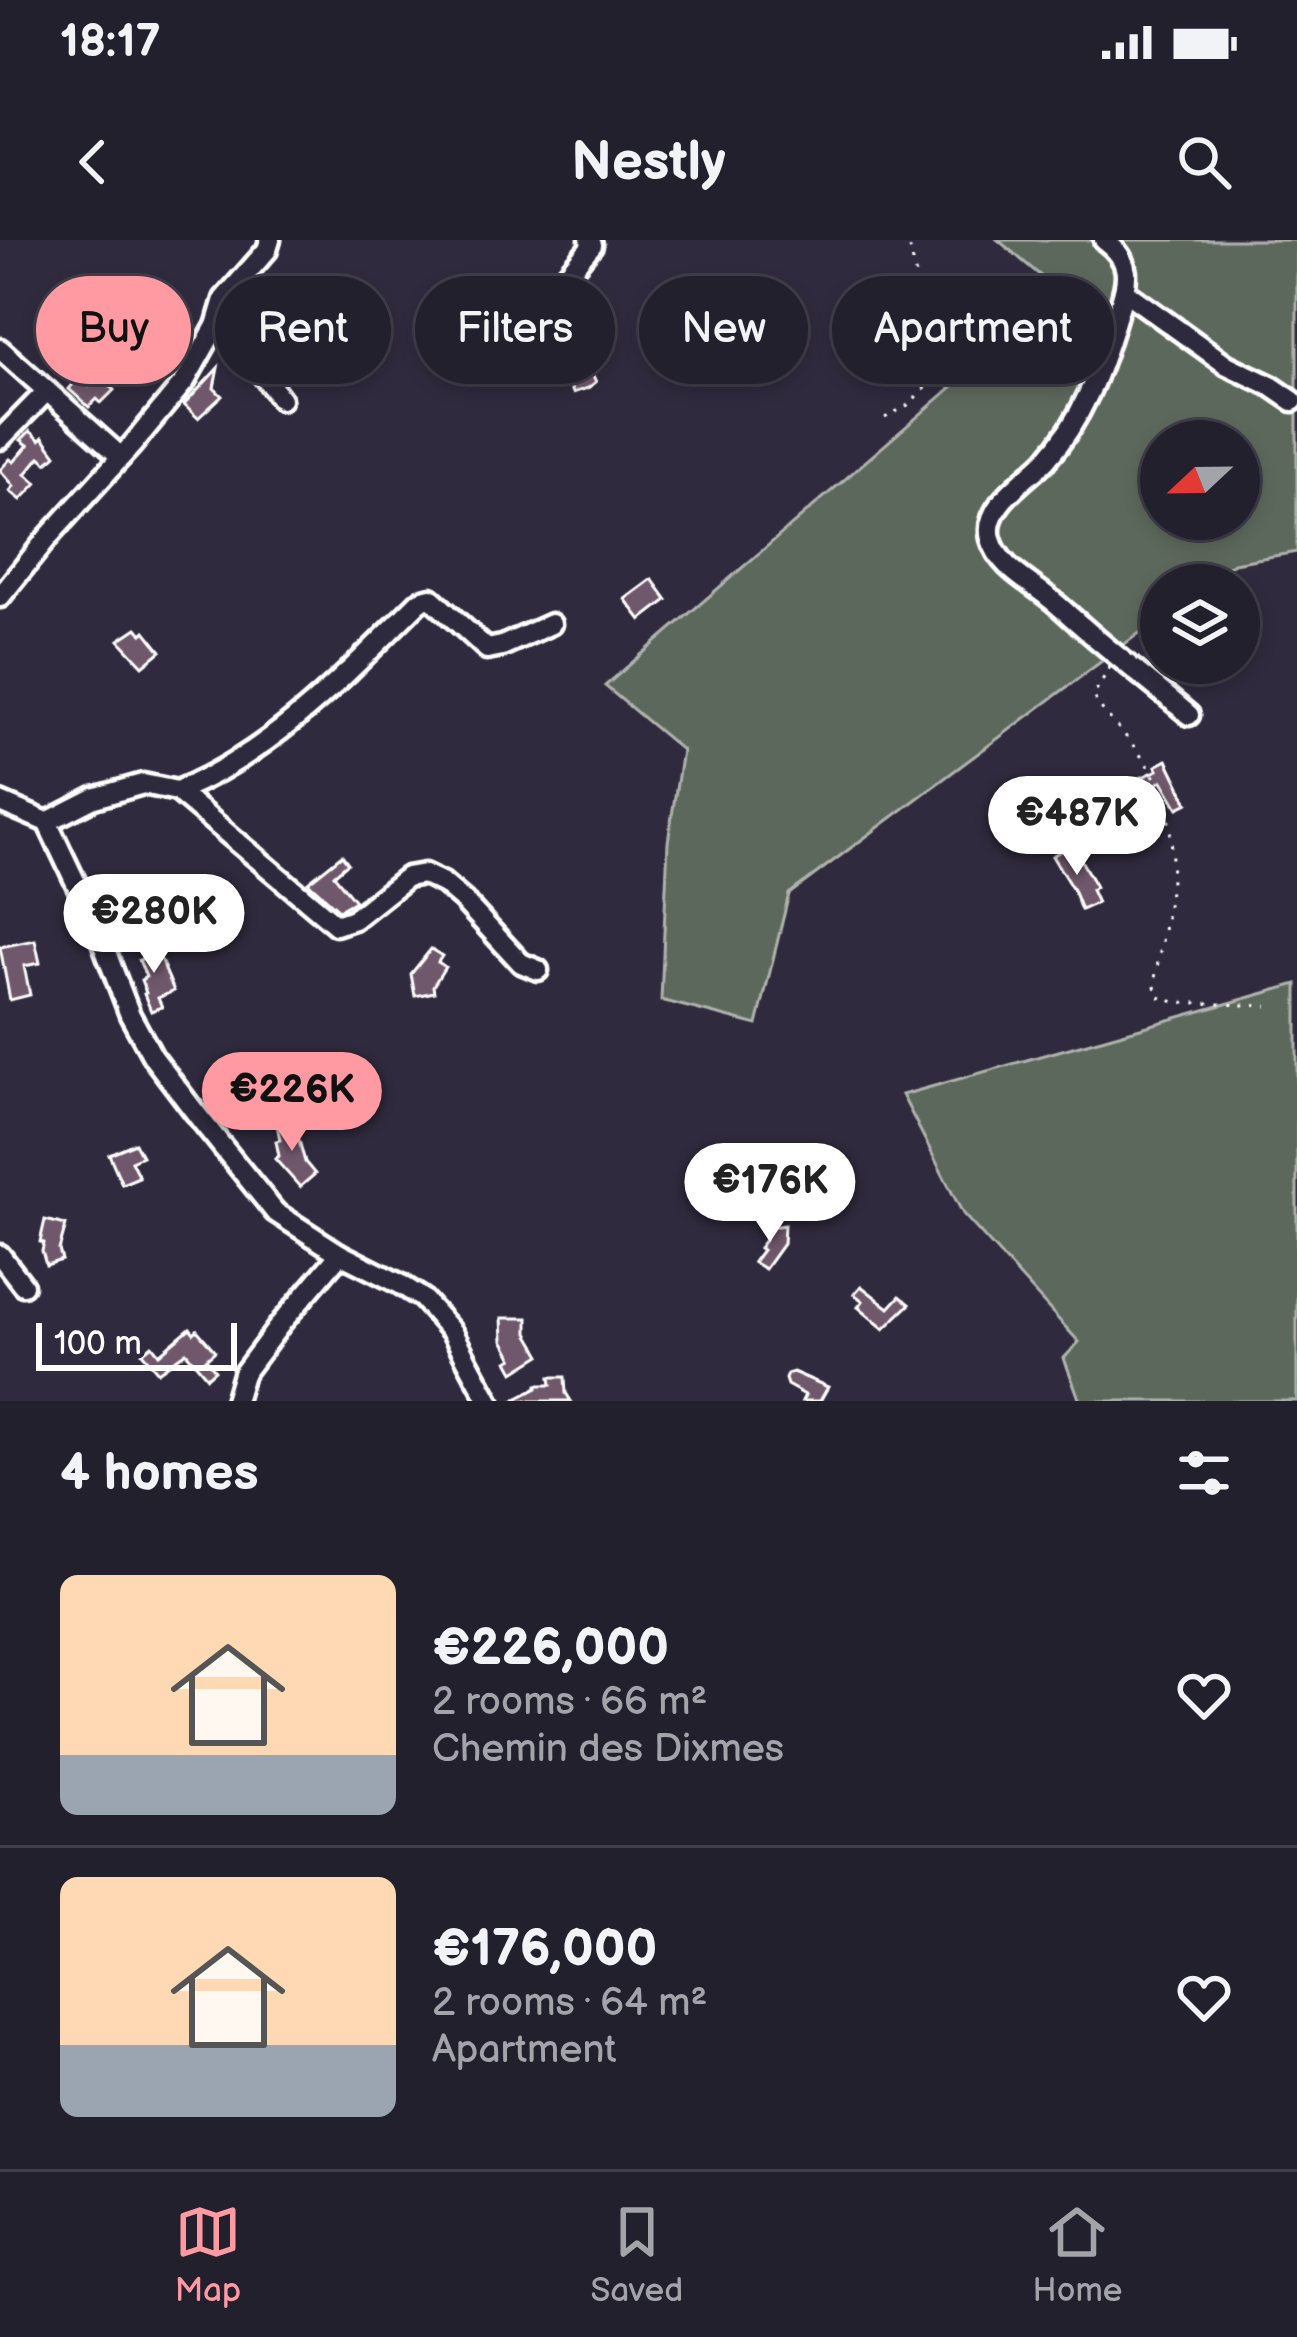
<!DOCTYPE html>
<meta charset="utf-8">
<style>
:root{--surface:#23202e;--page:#2f2d3a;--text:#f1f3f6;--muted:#a3a3aa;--line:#403e4a;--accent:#ff9aa2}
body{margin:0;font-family:"Balsamiq Sans",sans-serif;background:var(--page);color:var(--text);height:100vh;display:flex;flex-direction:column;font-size:45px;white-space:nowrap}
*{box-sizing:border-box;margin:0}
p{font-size:39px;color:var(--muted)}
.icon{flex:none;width:66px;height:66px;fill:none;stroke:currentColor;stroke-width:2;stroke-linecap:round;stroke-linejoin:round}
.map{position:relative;height:1161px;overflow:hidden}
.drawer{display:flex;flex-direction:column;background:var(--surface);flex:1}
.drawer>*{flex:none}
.top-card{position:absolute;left:36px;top:36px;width:1227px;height:108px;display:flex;gap:24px}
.needle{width:78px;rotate:248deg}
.tools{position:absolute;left:1140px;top:180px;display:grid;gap:24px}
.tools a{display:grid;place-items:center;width:120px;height:120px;border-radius:50%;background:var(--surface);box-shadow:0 6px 18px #0003,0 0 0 3px var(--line);font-size:60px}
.scale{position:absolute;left:36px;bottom:30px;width:201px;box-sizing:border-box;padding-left:12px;border:6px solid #fff;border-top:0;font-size:33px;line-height:42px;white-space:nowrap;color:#fff;-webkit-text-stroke:9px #2f2a3d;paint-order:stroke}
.price{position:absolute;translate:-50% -102px;padding:0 27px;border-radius:42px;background:#fff;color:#222;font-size:39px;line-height:78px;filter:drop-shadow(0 3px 6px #0008)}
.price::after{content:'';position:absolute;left:50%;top:72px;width:36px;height:27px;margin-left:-18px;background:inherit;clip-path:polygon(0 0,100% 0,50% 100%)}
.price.on{background:var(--accent);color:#111}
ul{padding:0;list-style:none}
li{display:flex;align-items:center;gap:36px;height:300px;padding:0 60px}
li+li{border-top:3px solid var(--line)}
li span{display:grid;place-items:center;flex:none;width:336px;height:240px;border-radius:18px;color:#555}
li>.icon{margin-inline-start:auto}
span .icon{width:144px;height:144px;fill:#fffc;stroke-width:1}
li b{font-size:51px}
h2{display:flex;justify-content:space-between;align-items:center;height:144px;padding:0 60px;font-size:51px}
.pill{padding:0 42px;border-radius:54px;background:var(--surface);box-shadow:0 6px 18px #0003,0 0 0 3px var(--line);font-size:42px;line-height:108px}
.pill.on{background:var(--accent);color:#111}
.status{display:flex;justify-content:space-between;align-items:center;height:84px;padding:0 60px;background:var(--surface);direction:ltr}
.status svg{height:33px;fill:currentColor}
header{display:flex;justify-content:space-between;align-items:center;height:156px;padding:0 60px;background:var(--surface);font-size:54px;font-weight:600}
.tabs{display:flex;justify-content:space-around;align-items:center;height:168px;border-top:3px solid var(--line);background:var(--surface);font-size:33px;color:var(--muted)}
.tabs a{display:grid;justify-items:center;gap:6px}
.tabs .on{color:var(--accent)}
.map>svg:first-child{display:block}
.green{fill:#5d675b;stroke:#aeb3ad;stroke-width:3;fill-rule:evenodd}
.building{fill:#70596c;stroke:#fff;stroke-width:3}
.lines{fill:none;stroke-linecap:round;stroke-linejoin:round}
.minor-casing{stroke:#fff;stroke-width:27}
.path{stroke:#fff;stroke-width:3;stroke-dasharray:3 9;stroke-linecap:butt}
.minor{stroke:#2f2a3d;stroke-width:18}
</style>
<div class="status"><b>18:17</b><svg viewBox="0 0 49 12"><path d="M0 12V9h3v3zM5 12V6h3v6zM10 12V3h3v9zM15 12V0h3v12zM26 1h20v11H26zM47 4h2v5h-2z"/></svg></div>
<header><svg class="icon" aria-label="back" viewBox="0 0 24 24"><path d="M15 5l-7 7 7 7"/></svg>Nestly<svg class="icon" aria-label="search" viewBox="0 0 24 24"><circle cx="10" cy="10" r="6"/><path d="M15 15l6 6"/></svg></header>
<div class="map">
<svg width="1297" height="1161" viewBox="0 0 1297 1161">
<rect width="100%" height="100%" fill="#2f2a3d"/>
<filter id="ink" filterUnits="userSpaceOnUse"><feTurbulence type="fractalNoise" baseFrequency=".00833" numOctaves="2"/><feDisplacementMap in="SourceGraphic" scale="24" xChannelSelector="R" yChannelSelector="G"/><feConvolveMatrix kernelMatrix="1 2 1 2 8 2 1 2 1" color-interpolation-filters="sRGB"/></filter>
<g filter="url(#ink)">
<g class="green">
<path d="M998,0H1297V312L1234,323L1204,345H1161V377L789,654L757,785L661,760L668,602L682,510L605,446L1061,53ZM1161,201H1239V279H1161Z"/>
<path d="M1297,744V1161H1080L1064,1118L1079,1102L963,974L902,855Z"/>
</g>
<g class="building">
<path d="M150,42L174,56L168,65L174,68L154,100L174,111L160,134L153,130L150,135L117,112L148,61L141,57Z"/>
<path d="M570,81L574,90L581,86L592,110L583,114L596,142L588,148L573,153L569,144L559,146L557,134L564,133L552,108L524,111L523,100L550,97L557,88Z"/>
<path d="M218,128L214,148L222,156L198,178L184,165Z"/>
<path d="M103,131L113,140L109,146L114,150L101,163L97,159L89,167L69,149L80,136L89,146Z"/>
<path d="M30,191L40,200L43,197L56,215L47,223L40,217L26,234L37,243L21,260L10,251L14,246L0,230L10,219L14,222L28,205L21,200Z"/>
<path d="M652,339L667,360L641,380L625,359Z"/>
<path d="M137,388L142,394L145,391L161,411L143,426L119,400Z"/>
<path d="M1167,520L1188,563L1178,568L1162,541L1146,549L1140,538L1158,530L1156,526Z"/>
<path d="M1066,608L1072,618L1078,615L1096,647L1091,650L1097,663L1081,670L1073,650L1052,616Z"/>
<path d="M342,615L348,623L334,635L355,661L339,670L308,642Z"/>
<path d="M35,700L40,723L24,726L30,755L10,760L0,707Z"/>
<path d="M157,700L161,709L157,711L174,751L158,758L162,767L151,771L144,754L146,753L141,740L146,737L139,720L146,717L141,706Z"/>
<path d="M431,709L442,716L438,722L445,727L433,746L434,752L415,756L411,734Z"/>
<path d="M294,882L305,922L315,934L300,947L275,919L279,916L276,901L280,900L277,885Z"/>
<path d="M135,903L142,916L131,921L139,937L122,944L109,914Z"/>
<path d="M45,980L66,985L59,1010L62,1020L46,1025L42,1011L44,1003L40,1002Z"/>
<path d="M784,985L783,1004L765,1029L753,1022L762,1010L759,1008L765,1000L763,988Z"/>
<path d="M861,1046L889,1068L900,1056L910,1064L884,1089L858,1067L863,1061L854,1054Z"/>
<path d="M502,1078H528V1093L541,1115L514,1132L508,1121L513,1118L503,1100Z"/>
<path d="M190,1088L194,1093L197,1090L215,1111L206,1119L215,1130L207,1137L186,1112L158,1132L142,1113L152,1105L159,1114Z"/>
<path d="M793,1132L828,1147L820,1161H802L805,1155L787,1145L785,1139L787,1134Z"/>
<path d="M550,1137H565L566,1153L571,1161H512L537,1148V1145H551Z"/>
</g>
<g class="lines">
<g class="minor-casing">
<g id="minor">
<path d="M1104,0C1138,25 1125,46 1115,81C1100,131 1082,180 1046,220C1027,240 982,266 991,299C999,327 1027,340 1048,357C1060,366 1071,377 1083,387C1117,417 1154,445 1189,475"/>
<path d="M1124,51L1227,125L1271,146L1293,161"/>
<path d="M548,57L592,5L590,0"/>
<path d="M216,86L238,102L281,159"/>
<path d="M0,109L121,217"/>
<path d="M0,199L47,151"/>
<path d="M0,357L49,296L132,205L185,141L216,86L224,59L267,10L270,0"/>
<path d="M177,551C273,513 348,432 420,361L431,358L487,409L502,406L551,384"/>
<path d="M0,562L47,582L94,681L130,775L153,817L201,880L275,972L340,1014L400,1044L422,1058L452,1092L489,1161"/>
<path d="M47,582L94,558L143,544L177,551L336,685L354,679L407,637L424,634L443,643L463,660L521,723L538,730"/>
<path d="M0,1015L23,1045"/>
<path d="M235,1161L243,1134L282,1082L340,1014"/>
</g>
</g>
<g class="path">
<path d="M885,178L908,165L926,147L935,124L908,0"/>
<path d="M1110,427L1094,454L1096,462C1118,489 1149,518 1161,552C1184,614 1165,681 1154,744L1159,757L1175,762L1267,766"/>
</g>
<use href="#minor" class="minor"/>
</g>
</g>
</svg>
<div class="tools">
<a><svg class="needle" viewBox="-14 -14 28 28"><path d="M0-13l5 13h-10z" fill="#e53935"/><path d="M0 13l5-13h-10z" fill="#a3a3aa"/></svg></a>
<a><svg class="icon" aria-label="layers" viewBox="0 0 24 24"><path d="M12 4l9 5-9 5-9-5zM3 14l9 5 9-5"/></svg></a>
</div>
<div class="scale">100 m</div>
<b class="price" style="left:1077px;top:638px">€487K</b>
<b class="price" style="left:154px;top:736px">€280K</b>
<b class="price on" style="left:292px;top:914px">€226K</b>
<b class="price" style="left:770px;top:1005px">€176K</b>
<div class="top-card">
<a class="pill on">Buy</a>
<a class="pill">Rent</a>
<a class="pill">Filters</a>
<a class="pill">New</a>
<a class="pill">Apartment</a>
</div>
</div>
<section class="drawer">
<h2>4 homes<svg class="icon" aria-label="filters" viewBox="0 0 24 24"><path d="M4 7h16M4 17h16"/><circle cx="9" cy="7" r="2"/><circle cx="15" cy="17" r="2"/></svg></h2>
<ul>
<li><span style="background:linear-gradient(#ffd9b3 75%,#9aa5b1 0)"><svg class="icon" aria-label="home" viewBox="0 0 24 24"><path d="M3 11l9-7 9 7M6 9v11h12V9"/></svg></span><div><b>€226,000</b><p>2 rooms · 66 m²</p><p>Chemin des Dixmes</p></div><svg class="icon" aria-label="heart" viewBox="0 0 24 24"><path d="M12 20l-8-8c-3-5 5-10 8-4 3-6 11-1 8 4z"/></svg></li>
<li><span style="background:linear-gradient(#ffd9b3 70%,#9aa5b1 0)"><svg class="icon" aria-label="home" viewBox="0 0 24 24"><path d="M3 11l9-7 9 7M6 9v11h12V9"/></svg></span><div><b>€176,000</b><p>2 rooms · 64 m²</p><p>Apartment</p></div><svg class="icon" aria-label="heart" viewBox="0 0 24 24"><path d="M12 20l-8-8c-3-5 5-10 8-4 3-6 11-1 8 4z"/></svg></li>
</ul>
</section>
<nav class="tabs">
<a class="on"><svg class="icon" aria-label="map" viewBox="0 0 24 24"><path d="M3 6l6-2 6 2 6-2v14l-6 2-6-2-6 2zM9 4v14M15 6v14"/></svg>Map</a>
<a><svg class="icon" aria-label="saved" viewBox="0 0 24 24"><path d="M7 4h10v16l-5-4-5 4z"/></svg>Saved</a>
<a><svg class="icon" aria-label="home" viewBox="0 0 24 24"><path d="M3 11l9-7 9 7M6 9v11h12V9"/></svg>Home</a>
</nav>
